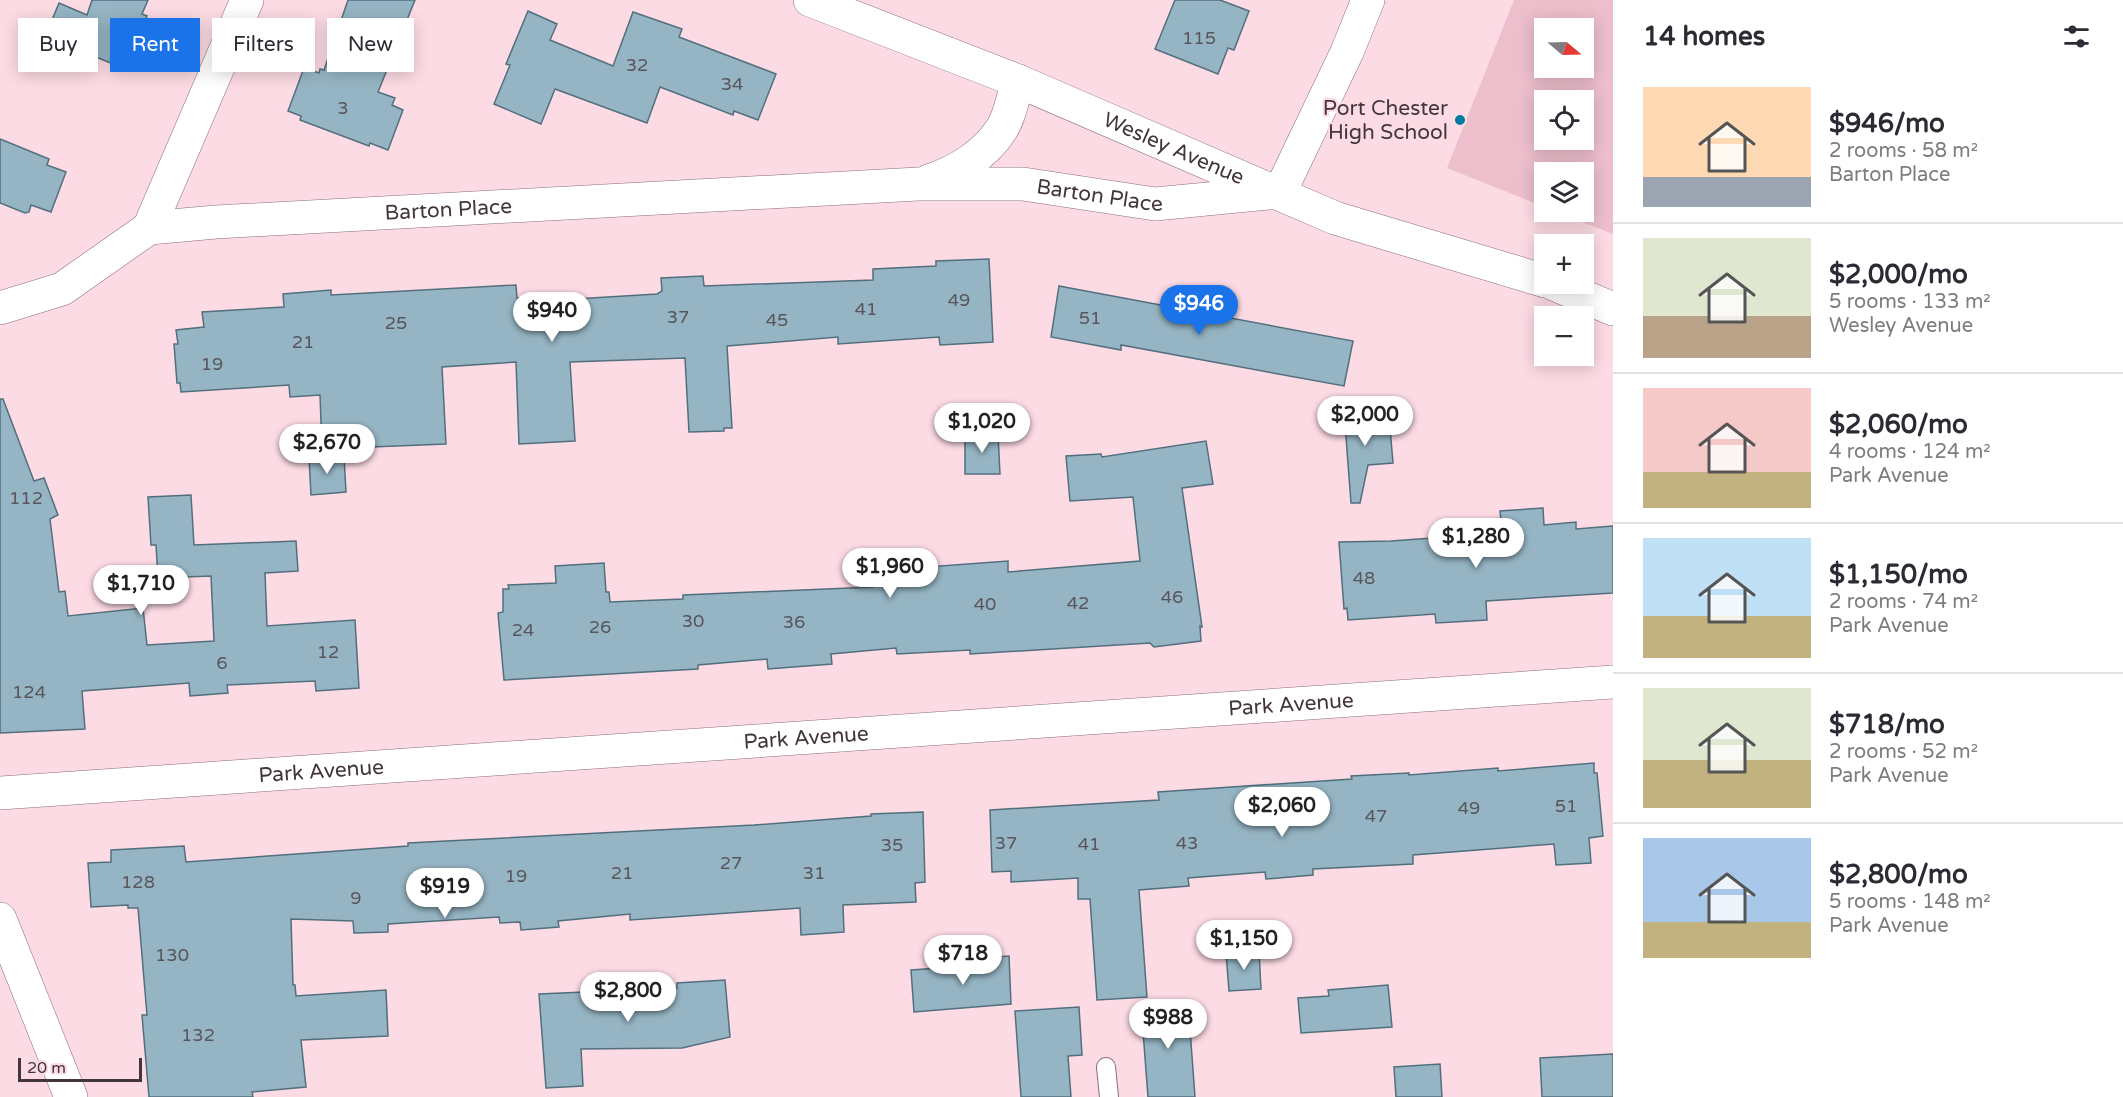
<!DOCTYPE html>
<meta charset="utf-8">
<style>
:root{--surface:#fff;--page:#f7f7f7;--text:#2b2b33;--muted:#7c7c81;--line:#e1e1e2;--accent:#1a73e8}
body{margin:0;font-family:"Varela Round",sans-serif;background:var(--page);color:var(--text);height:100vh;display:flex;flex-direction:column;font-size:22px;white-space:nowrap}
*{box-sizing:border-box;margin:0}
p{font-size:20px;color:var(--muted)}
.icon{flex:none;width:33px;height:33px;fill:none;stroke:currentColor;stroke-width:2;stroke-linecap:round;stroke-linejoin:round}
.map{position:relative;flex:1;overflow:hidden}
.drawer{display:flex;flex-direction:column;background:var(--surface);width:510px}
.drawer>*{flex:none}
.banner{position:absolute;left:18px;top:18px;width:570px;height:54px;display:flex;gap:12px}
.needle{width:39px;rotate:109deg}
.buttons{position:absolute;left:1534px;top:18px;display:grid;gap:12px}
.buttons a{display:grid;place-items:center;width:60px;height:60px;border-radius:0px;background:var(--surface);box-shadow:0 3px 15px #0003;font-size:30px}
.scale{position:absolute;left:18px;bottom:15px;width:124px;box-sizing:border-box;padding-left:6px;border:3px solid #43363a;border-top:0;font-size:16px;line-height:21px;white-space:nowrap;color:#43363a;-webkit-text-stroke:4px #fddbe4;paint-order:stroke}
.price{position:absolute;translate:-50% -51px;padding:0 14px;border-radius:21px;background:#fff;color:#222;font-size:20px;line-height:39px;filter:drop-shadow(0 2px 3px #0008)}
.price::after{content:'';position:absolute;left:50%;top:36px;width:18px;height:14px;margin-left:-9px;background:inherit;clip-path:polygon(0 0,100% 0,50% 100%)}
.price.selected{background:var(--accent);color:#fff}
ul{padding:0;list-style:none}
li{display:flex;align-items:center;gap:18px;height:150px;padding:0 30px}
li+li{border-top:2px solid var(--line)}
li span{display:grid;place-items:center;flex:none;width:168px;height:120px;border-radius:0px;color:#555}
li>.icon{margin-inline-start:auto}
span .icon{width:72px;height:72px;fill:#fffc;stroke-width:1}
li b{font-size:26px}
h2{display:flex;justify-content:space-between;align-items:center;height:72px;padding:0 30px;font-size:26px}
.tag{padding:0 21px;border-radius:0px;background:var(--surface);box-shadow:0 3px 15px #0003;font-size:21px;line-height:54px}
.tag.selected{background:var(--accent);color:#fff}
main{display:flex;flex:1;min-height:0}
.map>svg:first-child{display:block}
.green{fill:#edbecc;fill-rule:evenodd}
.building{fill:#96b5c4;stroke:#526f7d;stroke-width:1.5}
.lines{fill:none;stroke-linecap:round;stroke-linejoin:round}
.lane-casing{stroke:#8b6d76;stroke-width:20}
.street-casing{stroke:#8b6d76;stroke-width:34}
.secondary-casing{stroke:#8b6d76;stroke-width:34}
.lane{stroke:#fff;stroke-width:18}
.street{stroke:#fff;stroke-width:33}
.secondary{stroke:#fff;stroke-width:33}
.poi-dot{fill:#007ca3;stroke:#fddbe4;stroke-width:2}
.labels{text-anchor:middle;stroke-width:4.5;stroke-linejoin:round;paint-order:stroke}
.number-label{font-size:18px;fill:#58565c}
.poi-label{font-size:21px;fill:#43363a;stroke:#fddbe4;text-anchor:end}
.street-label{font-size:21px;fill:#43363a;stroke:#fddbe4}
</style>
<main>
<div class="map">
<svg width="1613" height="1097" viewBox="0 0 1613 1097">
<rect width="100%" height="100%" fill="#fddbe4"/>
<path class="green" d="M1514,0H1613V234L1557,212H1584V172H1545V207L1447,168ZM1545,28H1584V68H1545ZM1545,100H1584V140H1545Z"/>
<g class="building">
<path d="M92,0H148L142,14L147,16L126,69L45,37L59,3L87,15Z"/>
<path d="M348,0H415L378,92L395,98L392,105L403,110L388,150L370,143L369,146L300,120L301,116L288,111L304,68L319,73L320,69L324,70Z"/>
<path d="M1175,0H1220L1249,11L1234,50L1228,48L1218,74L1155,49Z"/>
<path d="M528,11L557,24L550,40L613,66L633,12L682,29L679,37L776,74L758,120L734,111L733,115L660,87L647,123L555,89L541,124L494,104L510,65L506,64Z"/>
<path d="M0,139L49,159L47,165L66,172L51,212L31,205L29,212L25,213L0,203Z"/>
<path d="M989,259L993,342L940,345L939,337L838,344V337L727,346L732,428H724V431L689,432L685,358L570,362L575,441L519,444L516,362L442,367L446,444L322,449L320,395L290,397L289,385L181,392L180,383H177L174,344H178L176,330L204,327L202,312L284,307L283,294L331,290V295L516,285L517,298H521V302L558,300L657,294L662,291L661,278L703,276L704,286L873,280V269L936,266V261Z"/>
<path d="M1059,286L1353,341L1344,386L1121,345V350L1051,337Z"/>
<path d="M0,399H3L34,481L44,478L58,515L50,519L59,592L65,591L68,616L143,608L147,645L214,641L211,576L158,578L156,545H151L148,497L191,495L194,545L296,541L298,571L265,573L267,626L355,620L359,688L316,691L315,681L227,685L228,693L190,696L189,683L82,691L85,729L0,733Z"/>
<path d="M1380,406L1375,429L1390,428L1393,463L1368,465L1360,503H1351L1344,411Z"/>
<path d="M965,434H998L1000,474H965Z"/>
<path d="M1206,441L1213,484L1182,488L1202,627L1200,626L1201,641L1154,647L1150,643L970,654V650L897,654L896,648L831,654L832,664L768,669L767,659L698,665V669L504,680L498,613L503,612V589H509L508,585L556,583L555,566L604,563L606,592H609L610,602L683,599V595L873,587L872,575L891,574L890,553L926,551L927,567L1008,561V572L1140,561L1133,497L1070,501L1066,456L1101,454L1102,457Z"/>
<path d="M344,456L346,492L311,495L309,458Z"/>
<path d="M1543,508L1544,525L1576,522V529L1613,526V593L1486,601L1487,620L1436,623L1435,614L1348,620L1347,608L1344,609L1339,542L1391,541L1502,533L1500,511Z"/>
<path d="M1594,763V773H1597L1603,836L1589,838L1591,863L1556,865L1554,844L1413,855V864L1313,869V875L1266,879L1265,872L1188,878L1189,886L1139,890L1147,997L1097,1000L1090,899H1078V878L1011,882V871L992,872L990,810L1159,800L1158,792L1352,779L1351,776L1409,773V775L1498,768V771Z"/>
<path d="M923,812L925,882L915,883L916,902L843,905L844,932L801,935L800,908L630,920V914L558,921L559,927L521,930L520,922L500,923L499,917L388,924V932L354,933L353,921L291,919L293,985H295L296,996L386,990L388,1036L301,1040L306,1087L252,1092L253,1097H149L142,1015H147L138,908H128V905L91,907L88,863L111,862V850L184,846L186,862L408,846V843L754,825L871,816V814Z"/>
<path d="M1259,951L1261,989L1229,991L1226,953Z"/>
<path d="M1009,956L1011,1004L914,1012L911,970L968,966V959Z"/>
<path d="M725,980L730,1037L682,1048L581,1049L583,1086L546,1088L539,994L677,988V983Z"/>
<path d="M1388,985L1392,1027L1301,1033L1298,998L1329,996L1328,990Z"/>
<path d="M1188,1002L1195,1097H1148L1141,1005Z"/>
<path d="M1079,1007L1082,1055L1068,1056L1071,1097H1021L1015,1011Z"/>
<path d="M1613,1054V1097H1542L1540,1058Z"/>
<path d="M1440,1064L1442,1097H1396L1394,1067Z"/>
</g>
<g class="lines">
<g class="lane-casing">
<path id="lane" d="M1106,1067L1109,1097"/>
</g>
<g class="street-casing">
<g id="street">
<path id="s1" d="M810,0L1018,81L1335,218L1545,281"/>
<path d="M929,181C956,172 985,155 1001,130C1010,117 1013,96 1018,81"/>
<path d="M149,228L247,0"/>
<path d="M1554,284L1613,309"/>
<path id="s2" d="M0,308L62,289L149,228L216,222L918,184H1023L1155,204L1280,192L1347,52L1368,0"/>
<path id="s3" d="M0,793L1613,682"/>
</g>
</g>
<g class="secondary-casing">
<path id="secondary" d="M0,919L71,1097"/>
</g>
<use href="#lane" class="lane"/>
<use href="#street" class="street"/>
<use href="#secondary" class="secondary"/>
</g>
<circle class="poi-dot" cx="1460" cy="120" r="6"/>
<g class="labels">
<g class="number-label">
<text x="1199" y="44">115</text>
<text x="637" y="71">32</text>
<text x="732" y="90">34</text>
<text x="343" y="114">3</text>
<text x="959" y="306">49</text>
<text x="866" y="315">41</text>
<text x="678" y="323">37</text>
<text x="1090" y="324">51</text>
<text x="777" y="326">45</text>
<text x="396" y="329">25</text>
<text x="303" y="348">21</text>
<text x="212" y="370">19</text>
<text x="26" y="504">112</text>
<text x="1364" y="584">48</text>
<text x="1172" y="603">46</text>
<text x="1078" y="609">42</text>
<text x="985" y="610">40</text>
<text x="693" y="627">30</text>
<text x="794" y="628">36</text>
<text x="600" y="633">26</text>
<text x="523" y="636">24</text>
<text x="328" y="658">12</text>
<text x="222" y="669">6</text>
<text x="29" y="698">124</text>
<text x="1566" y="812">51</text>
<text x="1469" y="814">49</text>
<text x="1376" y="822">47</text>
<text x="1006" y="849">37</text>
<text x="1187" y="849">43</text>
<text x="1089" y="850">41</text>
<text x="892" y="851">35</text>
<text x="731" y="869">27</text>
<text x="622" y="879">21</text>
<text x="814" y="879">31</text>
<text x="516" y="882">19</text>
<text x="138" y="888">128</text>
<text x="356" y="904">9</text>
<text x="172" y="961">130</text>
<text x="198" y="1041">132</text>
</g>
<g class="poi-label">
<text x="1448" y="115">Port Chester<tspan x="1448" dy="24">High School</tspan></text>
</g>
<g class="street-label">
<text dy="7" stroke="none"><textPath href="#s1" startOffset="393">Wesley Avenue</textPath></text>
<text dy="7" stroke="none"><textPath href="#s2" startOffset="1124">Barton Place</textPath></text>
<text dy="7" stroke="none"><textPath href="#s2" startOffset="471">Barton Place</textPath></text>
<text dy="7" stroke="none"><textPath href="#s3" startOffset="1294">Park Avenue</textPath></text>
<text dy="7" stroke="none"><textPath href="#s3" startOffset="808">Park Avenue</textPath></text>
<text dy="7" stroke="none"><textPath href="#s3" startOffset="322">Park Avenue</textPath></text>
</g>
</g>
</svg>
<div class="buttons">
<a><svg class="needle" viewBox="-14 -14 28 28"><path d="M0-13l5 13h-10z" fill="#e53935"/><path d="M0 13l5-13h-10z" fill="#7c7c81"/></svg></a>
<a><svg class="icon" aria-label="locate" viewBox="0 0 24 24"><circle cx="12" cy="12" r="6"/><path d="M12 2v4M12 18v4M2 12h4M18 12h4"/></svg></a>
<a><svg class="icon" aria-label="layers" viewBox="0 0 24 24"><path d="M12 4l9 5-9 5-9-5zM3 14l9 5 9-5"/></svg></a>
<a>+</a>
<a>−</a>
</div>
<div class="scale">20 m</div>
<b class="price selected" style="left:1199px;top:336px">$946</b>
<b class="price" style="left:552px;top:343px">$940</b>
<b class="price" style="left:1365px;top:447px">$2,000</b>
<b class="price" style="left:982px;top:454px">$1,020</b>
<b class="price" style="left:327px;top:475px">$2,670</b>
<b class="price" style="left:1476px;top:569px">$1,280</b>
<b class="price" style="left:890px;top:599px">$1,960</b>
<b class="price" style="left:141px;top:616px">$1,710</b>
<b class="price" style="left:1282px;top:838px">$2,060</b>
<b class="price" style="left:445px;top:919px">$919</b>
<b class="price" style="left:1244px;top:971px">$1,150</b>
<b class="price" style="left:963px;top:986px">$718</b>
<b class="price" style="left:628px;top:1023px">$2,800</b>
<b class="price" style="left:1168px;top:1050px">$988</b>
<div class="banner">
<a class="tag">Buy</a>
<a class="tag selected">Rent</a>
<a class="tag">Filters</a>
<a class="tag">New</a>
</div>
</div>
<section class="drawer">
<h2>14 homes<svg class="icon" aria-label="filters" viewBox="0 0 24 24"><path d="M4 7h16M4 17h16"/><circle cx="9" cy="7" r="2"/><circle cx="15" cy="17" r="2"/></svg></h2>
<ul>
<li><span style="background:linear-gradient(#ffd9b3 75%,#9aa5b1 0)"><svg class="icon" aria-label="home" viewBox="0 0 24 24"><path d="M3 11l9-7 9 7M6 9v11h12V9"/></svg></span><div><b>$946/mo</b><p>2 rooms · 58 m²</p><p>Barton Place</p></div></li>
<li><span style="background:linear-gradient(#dfe7d0 65%,#b9a48a 0)"><svg class="icon" aria-label="home" viewBox="0 0 24 24"><path d="M3 11l9-7 9 7M6 9v11h12V9"/></svg></span><div><b>$2,000/mo</b><p>5 rooms · 133 m²</p><p>Wesley Avenue</p></div></li>
<li><span style="background:linear-gradient(#f6c9c9 70%,#c2b280 0)"><svg class="icon" aria-label="home" viewBox="0 0 24 24"><path d="M3 11l9-7 9 7M6 9v11h12V9"/></svg></span><div><b>$2,060/mo</b><p>4 rooms · 124 m²</p><p>Park Avenue</p></div></li>
<li><span style="background:linear-gradient(#bfe0f5 65%,#c2b280 0)"><svg class="icon" aria-label="home" viewBox="0 0 24 24"><path d="M3 11l9-7 9 7M6 9v11h12V9"/></svg></span><div><b>$1,150/mo</b><p>2 rooms · 74 m²</p><p>Park Avenue</p></div></li>
<li><span style="background:linear-gradient(#dfe7d0 60%,#c2b280 0)"><svg class="icon" aria-label="home" viewBox="0 0 24 24"><path d="M3 11l9-7 9 7M6 9v11h12V9"/></svg></span><div><b>$718/mo</b><p>2 rooms · 52 m²</p><p>Park Avenue</p></div></li>
<li><span style="background:linear-gradient(#a9c7e8 70%,#c2b280 0)"><svg class="icon" aria-label="home" viewBox="0 0 24 24"><path d="M3 11l9-7 9 7M6 9v11h12V9"/></svg></span><div><b>$2,800/mo</b><p>5 rooms · 148 m²</p><p>Park Avenue</p></div></li>
</ul>
</section>
</main>
